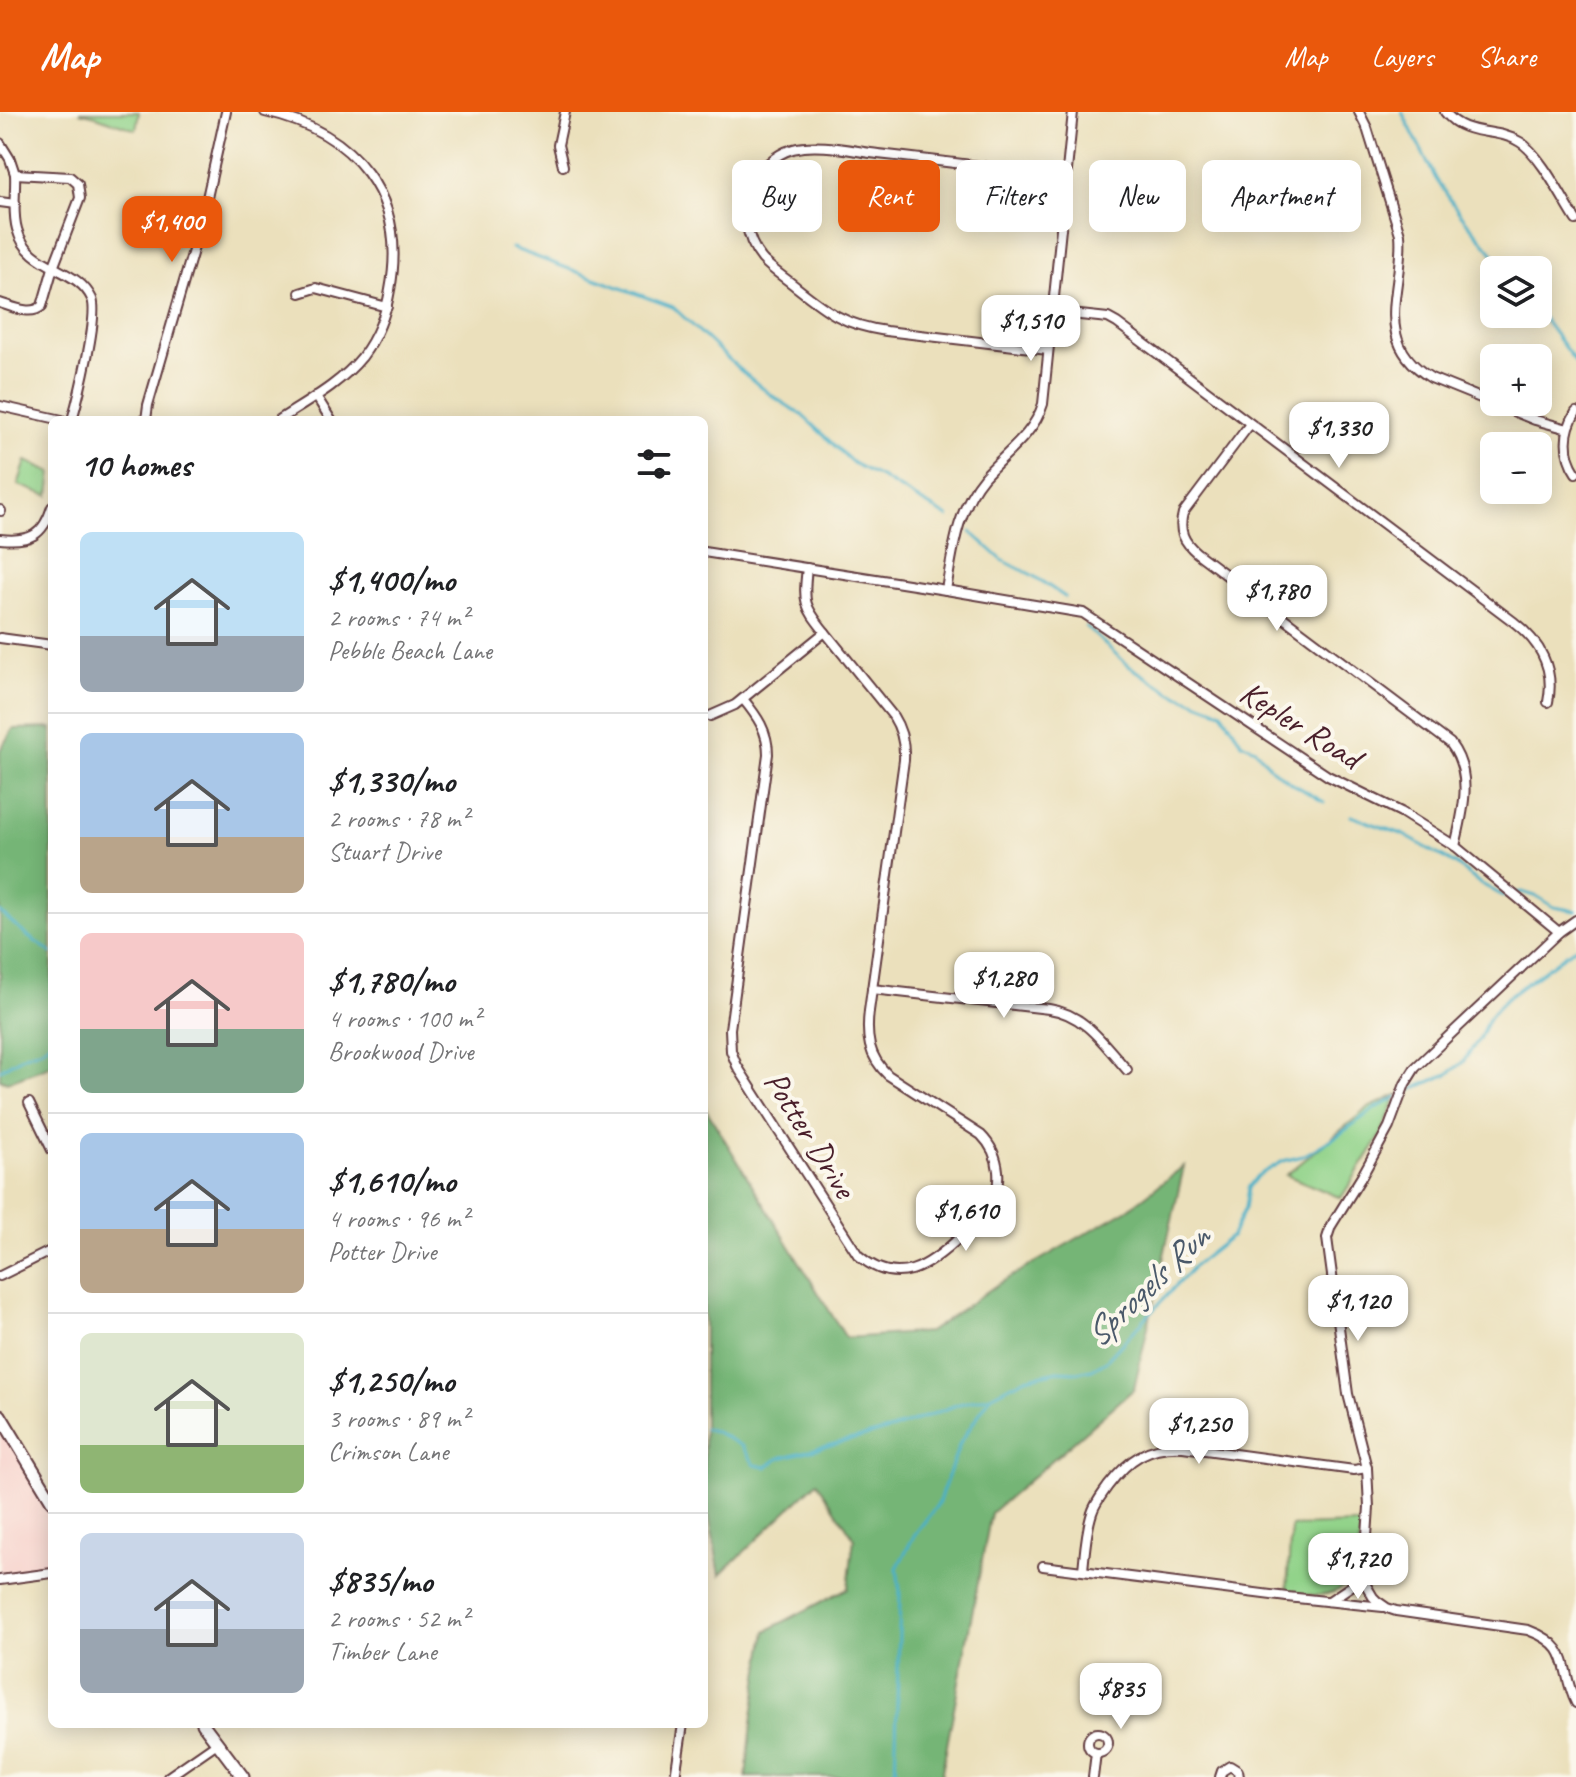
<!DOCTYPE html>
<meta charset="utf-8">
<style>
:root{--surface:#fff;--page:#f6f6f6;--text:#202124;--muted:#757577;--line:#e0e0e0;--accent:#ea580c}
body{margin:0;font-family:Caveat,sans-serif;background:var(--page);color:var(--text);height:100vh;display:flex;flex-direction:column;font-size:30px;white-space:nowrap}
*{box-sizing:border-box;margin:0}
p{font-size:26px;color:var(--muted)}
.icon{flex:none;width:44px;height:44px;fill:none;stroke:currentColor;stroke-width:2;stroke-linecap:round;stroke-linejoin:round}
.map{position:relative;flex:1;overflow:hidden}
.panel{position:absolute;left:48px;top:304px;width:660px;height:1312px;display:flex;flex-direction:column;background:var(--surface);border-radius:12px;box-shadow:0 4px 20px #0003}
.panel>*{flex:none}
.guide{position:absolute;left:732px;top:48px;width:724px;height:72px;display:flex;gap:16px}
.controls{position:absolute;left:1480px;top:144px;display:grid;gap:16px}
.controls a{display:grid;place-items:center;width:72px;height:72px;border-radius:12px;background:var(--surface);box-shadow:0 4px 20px #0003;font-size:40px}
.price{position:absolute;translate:-50% -68px;padding:0 18px;border-radius:16px;background:#fff;color:#222;font-size:26px;line-height:52px;filter:drop-shadow(0 2px 4px #0008)}
.price::after{content:'';position:absolute;left:50%;top:48px;width:24px;height:18px;margin-left:-12px;background:inherit;clip-path:polygon(0 0,100% 0,50% 100%)}
.price.selected{background:var(--accent);color:#fff}
ul{padding:0;list-style:none}
li{display:flex;align-items:center;gap:24px;height:200px;padding:0 32px}
li+li{border-top:2px solid var(--line)}
li span{display:grid;place-items:center;flex:none;width:224px;height:160px;border-radius:12px;color:#555}
li>.icon{margin-inline-start:auto}
span .icon{width:96px;height:96px;fill:#fffc;stroke-width:1}
li b{font-size:34px}
h2{display:flex;justify-content:space-between;align-items:center;height:96px;padding:0 32px;font-size:34px}
.chip{padding:0 28px;border-radius:12px;background:var(--surface);box-shadow:0 4px 20px #0003;font-size:28px;line-height:72px}
.chip.selected{background:var(--accent);color:#fff}
header{display:flex;align-items:center;gap:48px;box-sizing:border-box;height:112px;padding:0 40px;background:var(--accent);color:#fff}
header strong{font-size:38px}
nav{display:flex;gap:44px;margin-inline-start:auto;font-size:28px}
.map>svg:first-child{display:block}
.built{fill:#f7d0ca}
.green{fill:#92d38a;stroke:#6e795a;stroke-width:2}
.forest{fill:#75b576;stroke:#606a50;stroke-width:2}
.lines{fill:none;stroke-linecap:round;stroke-linejoin:round}
.stream{stroke:#49b0c8;stroke-width:3}
.street-casing{stroke:#623c41;stroke-width:12}
.secondary-casing{stroke:#623c41;stroke-width:15}
.street{stroke:#fff;stroke-width:8}
.secondary{stroke:#fff;stroke-width:11}
.labels{text-anchor:middle;stroke-width:8;stroke-linejoin:round;paint-order:stroke}
.street-label{font-size:34px;fill:#4a1f2b;stroke:#fbf7ec}
.water-label{font-size:36px;font-style:italic;fill:#4a596a;stroke:#fbf7ec}
</style>
<header>
<strong>Map</strong>
<nav><a>Map</a><a>Layers</a><a>Share</a></nav>
</header>
<div class="map">
<svg width="1576" height="1665" viewBox="0 0 1576 1665">
<rect width="100%" height="100%" fill="#fbf7ec"/>
<filter id="ink" filterUnits="userSpaceOnUse"><feTurbulence type="fractalNoise" baseFrequency=".0125" numOctaves="2"/><feDisplacementMap in="SourceGraphic" scale="16" xChannelSelector="R" yChannelSelector="G"/><feConvolveMatrix kernelMatrix="1 2 1 2 8 2 1 2 1" color-interpolation-filters="sRGB"/></filter>
<filter id="wash" filterUnits="userSpaceOnUse"><feTurbulence type="fractalNoise" baseFrequency=".006" numOctaves="4" result="noise"/><feDisplacementMap in="SourceGraphic" scale="32" xChannelSelector="R" yChannelSelector="G"/><feGaussianBlur stdDeviation="1.8" result="paint"/><feColorMatrix in="noise" values="0 0 0 0 0 0 0 0 0 0 0 0 0 0 0 0 0 1.4 0 .05"/><feComposite in="paint" operator="in"/></filter>
<g filter="url(#wash)">
<rect width="100%" height="100%" fill="#ebe0bc"/>
<path class="built" d="M0,1308L52,1399V1456L0,1461Z"/>
<g class="green">
<path d="M79,0H139L136,18L96,4Z"/>
<path d="M26,349L52,360L49,384L18,373Z"/>
<path d="M1397,983L1381,1023L1341,1086L1286,1063L1368,996Z"/>
<path d="M1360,1412C1359,1442 1360,1480 1320,1483C1309,1484 1297,1481 1287,1479L1291,1414Z"/>
</g>
<g class="forest">
<path d="M52,616V953L7,970L0,967V638L13,617Z"/>
<path d="M704,994L846,1226L929,1220L995,1174L1128,1097L1184,1054L1134,1277L991,1401L941,1665H746L753,1603L766,1519L848,1476L854,1426L817,1370L720,1463L704,1377Z"/>
</g>
<g class="lines">
<g class="stream">
<path d="M1402,0L1436,67L1458,99L1507,158"/>
<path d="M512,136L673,195L739,257L771,283L802,303L853,351L882,366L948,405"/>
<path d="M1538,199L1576,251"/>
<path d="M971,420L1002,448L1032,463L1065,485"/>
<path d="M1086,515L1129,554L1172,581L1222,600L1242,631L1255,637L1272,657L1291,671L1324,690"/>
<path d="M1351,704L1402,722L1455,752L1478,770L1503,784L1522,780L1538,785L1554,795L1576,799"/>
<path d="M0,800L26,823L52,841"/>
<path d="M0,958L25,943L42,937L52,929"/>
<path d="M1403,981L1448,962L1463,950L1479,927L1489,906L1496,897L1508,885L1576,835"/>
<path d="M704,1316L716,1320L742,1334L755,1353L766,1355L780,1346L893,1317L959,1292L991,1284"/>
<path d="M895,1665L899,1521L900,1479L897,1456L915,1422L938,1392L960,1331L991,1284L1026,1266L1058,1259L1077,1260L1092,1257L1106,1249L1194,1154L1232,1124L1245,1096L1248,1076L1257,1064L1283,1049L1303,1044L1337,1024L1373,998L1397,985"/>
</g>
</g>
</g>
<g filter="url(#ink)">
<g class="lines">
<g class="street-casing">
<g id="street">
<path d="M265,0C355,20 408,84 390,178C386,202 377,225 362,245C340,272 308,289 279,308"/>
<path d="M1359,0L1367,16L1400,122C1405,175 1369,228 1431,266L1535,308L1568,317"/>
<path d="M1445,0C1465,26 1496,15 1520,30C1540,42 1563,88 1576,108"/>
<path d="M0,31L10,47L15,62L70,65L78,72L80,86L53,156L42,194C31,204 13,195 0,191"/>
<path d="M563,54L558,33L565,0"/>
<path d="M15,62C16,80 12,100 17,117C28,158 77,154 92,187C99,204 78,287 72,308"/>
<path d="M0,90L15,92"/>
<path d="M300,181L316,176L387,195"/>
<path d="M1052,200L1108,206L1117,211L1514,510C1540,530 1555,557 1548,590"/>
<path d="M1048,238L886,219C844,213 828,200 795,174C784,165 771,157 762,147C745,126 741,97 753,72C761,56 775,42 793,37C817,30 853,39 878,42C941,49 1003,57 1066,65"/>
<path d="M316,284L331,308"/>
<path d="M0,294L62,308"/>
<path d="M1576,300C1564,319 1563,342 1576,361"/>
<path d="M146,308L148,293L203,104L226,0"/>
<path d="M1250,312L1183,401C1178,419 1184,430 1197,441L1450,631C1474,662 1463,700 1455,734"/>
<path d="M0,398L1,399"/>
<path d="M0,427C30,430 43,424 52,395"/>
<path d="M704,440L946,478L1083,501L1328,664L1401,700L1455,734L1559,820"/>
<path d="M946,478C953,438 957,397 984,365C1005,341 1033,324 1043,292L1073,0"/>
<path d="M0,526L52,533"/>
<path d="M743,587C757,604 768,619 768,642L730,917L731,939L737,954L858,1143C897,1177 929,1155 961,1124C970,1116 981,1108 988,1097C1004,1074 1001,1043 981,1023L888,963C868,944 866,924 869,899L904,648C905,631 902,618 893,604L825,520"/>
<path d="M710,604L735,593L825,520C804,494 803,490 807,456"/>
<path d="M1576,808L1559,820L1415,956L1405,972L1389,1015L1362,1064L1331,1114L1327,1126L1348,1282L1367,1356L1369,1395L1365,1453L1366,1473L1373,1485L1377,1489L1387,1496L1396,1499L1528,1518C1574,1535 1559,1556 1576,1591"/>
<path d="M872,877L1049,897C1085,902 1104,932 1127,958"/>
<path d="M29,991L52,1038"/>
<path d="M0,1164L52,1138"/>
<path d="M1043,1454L1287,1485L1383,1495"/>
<path d="M1083,1458C1085,1439 1086,1419 1092,1401C1095,1391 1102,1383 1108,1374C1129,1347 1148,1333 1183,1335L1354,1358L1367,1356"/>
<path d="M0,1468L52,1461"/>
<path d="M1329,1489L1356,1471L1365,1461"/>
<circle cx="1098" cy="1631" r="10"/>
<path d="M168,1665L217,1631"/>
<path d="M675,1665L683,1612"/>
<path d="M1093,1665L1096,1641"/>
<path d="M1220,1665L1222,1659L1230,1654L1238,1659L1239,1665"/>
</g>
</g>
<g class="secondary-casing">
<g id="secondary">
<path d="M0,1303L52,1389"/>
<path d="M203,1612L243,1665"/>
</g>
</g>
<use href="#street" class="street"/>
<use href="#secondary" class="secondary"/>
</g>
</g>
<g class="labels">
<g class="street-label">
<text transform="translate(1301 612) rotate(32)" y="12">Kepler Road</text>
<text transform="translate(811 1022) rotate(58)" y="12">Potter Drive</text>
</g>
<g class="water-label">
<text transform="translate(1146 1173) rotate(-44)" y="13">Sprogels Run</text>
</g>
</g>
</svg>
<div class="controls">
<a><svg class="icon" aria-label="layers" viewBox="0 0 24 24"><path d="M12 4l9 5-9 5-9-5zM3 14l9 5 9-5"/></svg></a>
<a>+</a>
<a>−</a>
</div>
<b class="price selected" style="left:172px;top:152px">$1,400</b>
<b class="price" style="left:1031px;top:251px">$1,510</b>
<b class="price" style="left:1339px;top:358px">$1,330</b>
<b class="price" style="left:1277px;top:521px">$1,780</b>
<b class="price" style="left:1004px;top:908px">$1,280</b>
<b class="price" style="left:966px;top:1141px">$1,610</b>
<b class="price" style="left:1358px;top:1231px">$1,120</b>
<b class="price" style="left:1199px;top:1354px">$1,250</b>
<b class="price" style="left:1358px;top:1489px">$1,720</b>
<b class="price" style="left:1121px;top:1619px">$835</b>
<div class="guide">
<a class="chip">Buy</a>
<a class="chip selected">Rent</a>
<a class="chip">Filters</a>
<a class="chip">New</a>
<a class="chip">Apartment</a>
</div>
<section class="panel">
<h2>10 homes<svg class="icon" aria-label="filters" viewBox="0 0 24 24"><path d="M4 7h16M4 17h16"/><circle cx="9" cy="7" r="2"/><circle cx="15" cy="17" r="2"/></svg></h2>
<ul>
<li><span style="background:linear-gradient(#bfe0f5 65%,#9aa5b1 0)"><svg class="icon" aria-label="home" viewBox="0 0 24 24"><path d="M3 11l9-7 9 7M6 9v11h12V9"/></svg></span><div><b>$1,400/mo</b><p>2 rooms · 74 m²</p><p>Pebble Beach Lane</p></div></li>
<li><span style="background:linear-gradient(#a9c7e8 65%,#b9a48a 0)"><svg class="icon" aria-label="home" viewBox="0 0 24 24"><path d="M3 11l9-7 9 7M6 9v11h12V9"/></svg></span><div><b>$1,330/mo</b><p>2 rooms · 78 m²</p><p>Stuart Drive</p></div></li>
<li><span style="background:linear-gradient(#f6c9c9 60%,#7fa58c 0)"><svg class="icon" aria-label="home" viewBox="0 0 24 24"><path d="M3 11l9-7 9 7M6 9v11h12V9"/></svg></span><div><b>$1,780/mo</b><p>4 rooms · 100 m²</p><p>Brookwood Drive</p></div></li>
<li><span style="background:linear-gradient(#a9c7e8 60%,#b9a48a 0)"><svg class="icon" aria-label="home" viewBox="0 0 24 24"><path d="M3 11l9-7 9 7M6 9v11h12V9"/></svg></span><div><b>$1,610/mo</b><p>4 rooms · 96 m²</p><p>Potter Drive</p></div></li>
<li><span style="background:linear-gradient(#dfe7d0 70%,#8fb573 0)"><svg class="icon" aria-label="home" viewBox="0 0 24 24"><path d="M3 11l9-7 9 7M6 9v11h12V9"/></svg></span><div><b>$1,250/mo</b><p>3 rooms · 89 m²</p><p>Crimson Lane</p></div></li>
<li><span style="background:linear-gradient(#c9d6e8 60%,#9aa5b1 0)"><svg class="icon" aria-label="home" viewBox="0 0 24 24"><path d="M3 11l9-7 9 7M6 9v11h12V9"/></svg></span><div><b>$835/mo</b><p>2 rooms · 52 m²</p><p>Timber Lane</p></div></li>
</ul>
</section>
</div>
